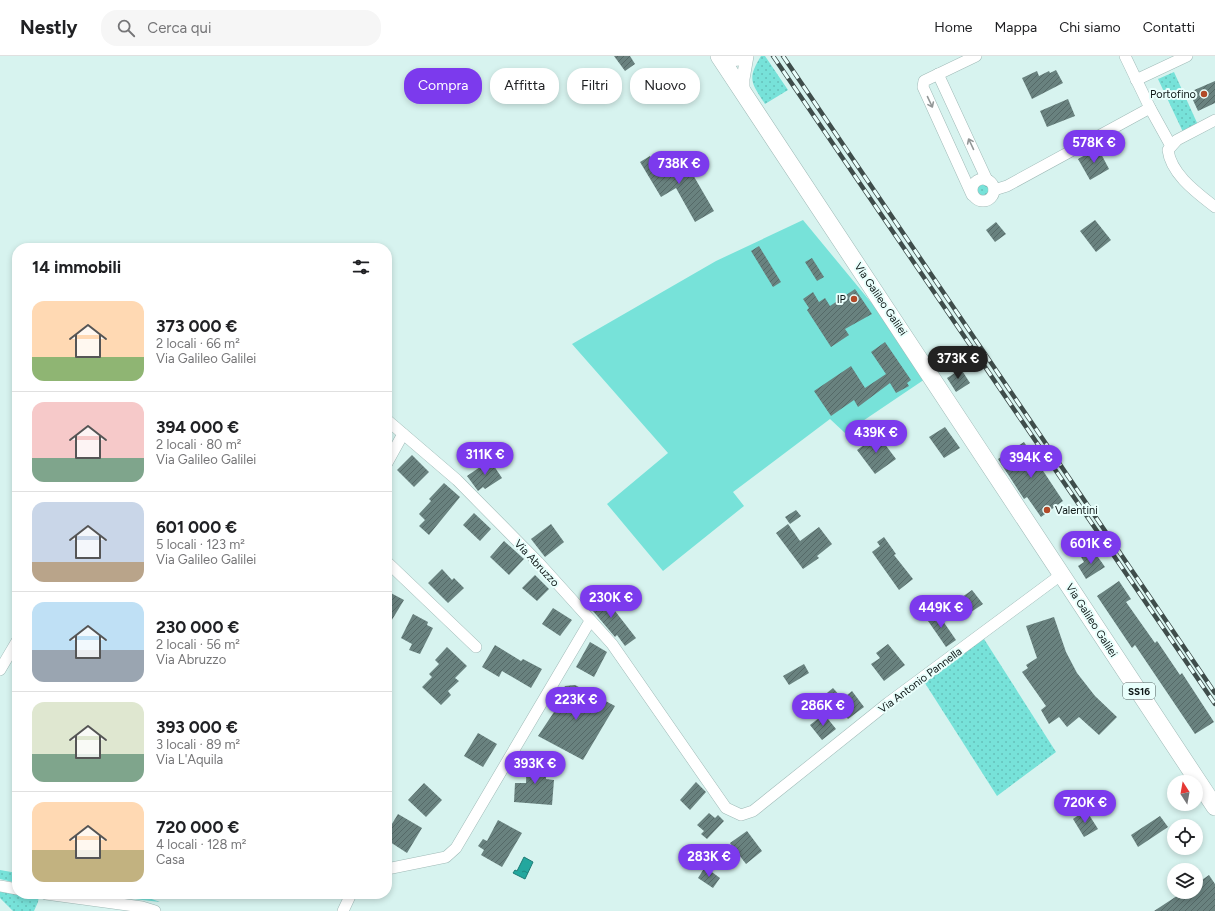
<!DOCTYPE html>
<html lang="it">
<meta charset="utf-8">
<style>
:root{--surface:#fff;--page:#f6f6f6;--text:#202124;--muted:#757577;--line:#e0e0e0;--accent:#7c3aed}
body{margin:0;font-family:Figtree,sans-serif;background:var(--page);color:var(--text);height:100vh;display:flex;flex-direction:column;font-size:15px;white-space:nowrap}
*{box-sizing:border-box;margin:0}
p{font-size:13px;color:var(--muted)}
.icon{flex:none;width:22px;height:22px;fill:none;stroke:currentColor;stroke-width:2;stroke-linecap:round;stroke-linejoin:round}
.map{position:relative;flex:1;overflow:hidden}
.side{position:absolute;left:12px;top:187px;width:380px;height:656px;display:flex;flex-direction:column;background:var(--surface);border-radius:16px;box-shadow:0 2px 6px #0003}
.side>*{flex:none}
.hud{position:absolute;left:404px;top:12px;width:380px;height:36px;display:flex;gap:8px}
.needle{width:26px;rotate:349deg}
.buttons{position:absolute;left:1167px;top:719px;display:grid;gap:8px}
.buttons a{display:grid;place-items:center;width:36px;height:36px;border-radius:50%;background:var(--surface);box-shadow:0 2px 6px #0003;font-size:20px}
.price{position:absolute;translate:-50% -34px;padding:0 9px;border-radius:14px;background:var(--accent);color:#fff;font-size:13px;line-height:26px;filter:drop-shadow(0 1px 2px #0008)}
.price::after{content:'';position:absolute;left:50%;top:24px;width:12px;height:9px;margin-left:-6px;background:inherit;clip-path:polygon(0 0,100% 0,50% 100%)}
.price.current{background:#222;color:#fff}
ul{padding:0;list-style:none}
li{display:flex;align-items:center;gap:12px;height:100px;padding:0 20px}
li+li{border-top:1px solid var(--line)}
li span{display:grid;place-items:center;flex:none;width:112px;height:80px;border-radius:12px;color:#555}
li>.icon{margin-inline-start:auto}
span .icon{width:48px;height:48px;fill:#fffc;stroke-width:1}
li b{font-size:17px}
h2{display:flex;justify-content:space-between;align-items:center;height:48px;padding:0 20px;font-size:17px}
.tag{padding:0 14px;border-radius:16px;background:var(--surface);box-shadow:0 2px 6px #0003;font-size:14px;line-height:36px}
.tag.current{background:var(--accent);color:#fff}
header{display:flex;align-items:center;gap:24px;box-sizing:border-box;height:56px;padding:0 20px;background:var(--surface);border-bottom:1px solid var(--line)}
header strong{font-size:19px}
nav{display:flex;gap:22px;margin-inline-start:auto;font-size:14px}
.search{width:280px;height:36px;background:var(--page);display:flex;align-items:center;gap:10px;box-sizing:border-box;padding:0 14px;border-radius:16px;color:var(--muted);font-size:15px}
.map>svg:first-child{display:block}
.grass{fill:url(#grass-dots)}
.garden{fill:#77e2d9}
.water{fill:url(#water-ripples);stroke:#1d7c76}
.building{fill:url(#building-hatch)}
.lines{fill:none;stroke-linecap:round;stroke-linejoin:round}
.minor-casing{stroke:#9fbab7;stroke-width:12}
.tertiary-casing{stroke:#9fbab7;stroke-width:14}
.primary-casing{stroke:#9fbab7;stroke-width:18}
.minor{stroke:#fff;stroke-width:11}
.tertiary{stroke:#fff;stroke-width:13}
.primary{stroke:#fff;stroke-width:17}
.rail-casing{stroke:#3f4d4b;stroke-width:4.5}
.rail{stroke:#e9fffc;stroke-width:3;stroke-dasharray:9;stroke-linecap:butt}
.oneway{stroke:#939797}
.poi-dot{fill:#b24a28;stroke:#e9fffc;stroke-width:1.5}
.labels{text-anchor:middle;stroke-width:4;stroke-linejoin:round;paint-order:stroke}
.shield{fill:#e9fffc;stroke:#505d5c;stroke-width:1}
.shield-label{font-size:10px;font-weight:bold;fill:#0e1817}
.poi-label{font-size:11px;fill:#0e1817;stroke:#e9fffc;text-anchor:end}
.street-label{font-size:11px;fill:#0e1817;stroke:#e9fffc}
</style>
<header>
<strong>Nestly</strong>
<div class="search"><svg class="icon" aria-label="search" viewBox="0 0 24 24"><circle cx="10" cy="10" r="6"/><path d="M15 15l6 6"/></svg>Cerca qui</div>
<nav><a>Home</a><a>Mappa</a><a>Chi siamo</a><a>Contatti</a></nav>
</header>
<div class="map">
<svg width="1215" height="855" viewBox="0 0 1215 855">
<defs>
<pattern id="grass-dots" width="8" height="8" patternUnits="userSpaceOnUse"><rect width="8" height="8" fill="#77e2d9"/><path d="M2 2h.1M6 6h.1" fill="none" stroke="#66c1ba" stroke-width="1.8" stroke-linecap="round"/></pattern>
<pattern id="water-ripples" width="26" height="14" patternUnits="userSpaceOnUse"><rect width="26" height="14" fill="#23a79e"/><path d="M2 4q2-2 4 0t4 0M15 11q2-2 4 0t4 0" fill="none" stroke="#1d8780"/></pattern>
<pattern id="building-hatch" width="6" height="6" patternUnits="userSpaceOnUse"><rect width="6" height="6" fill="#69827f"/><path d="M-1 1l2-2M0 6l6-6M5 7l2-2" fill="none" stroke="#556967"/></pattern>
</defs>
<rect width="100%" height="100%" fill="#d7f3ef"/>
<g class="grass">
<path d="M761,0H765L788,34L765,48C751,26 747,23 761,0Z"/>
<path d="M1174,16L1198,69L1183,76L1158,23Z"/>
<circle cx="983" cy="133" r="7"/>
<path d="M984,583L1056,696L997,740L923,624Z"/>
<path d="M0,814L17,817V827L0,823Z"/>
<path d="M0,831L17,838L39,839L38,846L34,855H13L0,842Z"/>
<path d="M90,838H151L149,842L160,846Z"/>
</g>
<path class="garden" d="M803,164L931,319L845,377L830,363L733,436L744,450L663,515L607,448L668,397L572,288L716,205Z"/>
<path class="water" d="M524,801L533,806L525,823L513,817L515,814L517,815Z"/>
<g class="building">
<path d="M614,0H630L635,8L625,15Z"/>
<path d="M1056,14L1063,27L1032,43L1022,22L1037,15L1039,20L1049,15L1050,17Z"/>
<path d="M1215,25V47L1198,55L1192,42L1195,41L1192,35Z"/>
<path d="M1068,43L1075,60L1047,71L1040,55Z"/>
<path d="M1098,92L1109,113L1090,124L1078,103Z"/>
<path d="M684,98L692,111L689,112L714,155L695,166L676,132L661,141L640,106L650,100L658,113Z"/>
<path d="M1095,164L1111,184L1096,196L1080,175Z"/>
<path d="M996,166L1006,178L995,186L986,174Z"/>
<path d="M759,190L781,226L773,231L751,195Z"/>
<path d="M812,202L824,221L817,225L805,206Z"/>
<path d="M855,233L872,258L845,273L849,279L831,291L807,254L809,252L803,243L813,236L819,246L825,242L830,250Z"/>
<path d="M885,286L911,324L907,327L909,330L896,337L890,327L858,351L854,344L831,360L814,335L851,310L865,332L886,318L871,296Z"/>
<path d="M961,313L970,327L956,336L947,322Z"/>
<path d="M945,371L960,392L944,402L929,381Z"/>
<path d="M878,379L896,403L875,418L857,394Z"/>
<path d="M1024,386L1063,445L1041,461L1027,441L1024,443L998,403Z"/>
<path d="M412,399L429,416L414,431L397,414Z"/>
<path d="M490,404L502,422L485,433L483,431L478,435L467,420Z"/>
<path d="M444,427L460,441L429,479L419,470L425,464L419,458L431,445L429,443Z"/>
<path d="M796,454L801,460L790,468L785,461Z"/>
<path d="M474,457L491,473L480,485L463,469Z"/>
<path d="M551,468L564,486L545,501L531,483Z"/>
<path d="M788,468L800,485L819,471L832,488L817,500L819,502L803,513L776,477Z"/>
<path d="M884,481L896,498L894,499L913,523L899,534L872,496L880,490L877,486Z"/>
<path d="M504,485L524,503L509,519L490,501Z"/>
<path d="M1093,494L1105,511L1086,523L1078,510L1084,506L1081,501Z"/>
<path d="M442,513L452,524L454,522L464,532L448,547L428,527Z"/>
<path d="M535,519L549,533L537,545L522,532Z"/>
<path d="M1119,525L1131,543L1126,546L1155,587L1157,585L1180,619L1182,617L1214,666L1195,678L1135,589L1132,592L1097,540Z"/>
<path d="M972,534L983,548L965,560L955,546Z"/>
<path d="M387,535L404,544L387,572Z"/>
<path d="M601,537L636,582L625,590L617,579L615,581L587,548Z"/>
<path d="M553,552L572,564L560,580L542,568Z"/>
<path d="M936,555L956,584L946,591L926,562Z"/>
<path d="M413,558L428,566L427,569L433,572L420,598L409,594L412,588L401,582Z"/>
<path d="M1054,561L1066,596L1077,617L1095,640L1117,661L1099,679L1079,661L1067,671L1059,661L1049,668L1041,654L1046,650L1022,616L1028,612L1026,609L1037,602L1026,570Z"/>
<path d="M590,586L607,596L594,621L576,611Z"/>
<path d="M888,588L905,609L884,625L871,608L880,602L876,597Z"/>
<path d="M495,589L521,605L523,603L542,613L531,632L502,615L499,621L482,611Z"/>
<path d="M447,591L467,610L455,622L459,625L448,635L451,639L441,649L422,631L432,621L429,618L439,608L435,604Z"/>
<path d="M804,608L809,617L789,629L783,620Z"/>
<path d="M575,629L615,650L583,704L538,680L556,653L553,651L565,630Z"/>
<path d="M833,632L841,641L828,652L821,642Z"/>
<path d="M852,635L864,651L848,663L836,648Z"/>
<path d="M824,658L836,673L822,684L810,669Z"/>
<path d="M478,677L497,688L483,711L464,700Z"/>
<path d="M527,702L547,704L546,723L554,724L552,749L514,746L515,727H526Z"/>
<path d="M696,726L706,736L690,754L680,744Z"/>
<path d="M424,727L442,744L426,761L408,744Z"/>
<path d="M1086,754L1098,773L1084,781L1073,763Z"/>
<path d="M709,757L715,762L718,759L724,765L707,783L701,778L704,775L697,769Z"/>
<path d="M398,758L422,772L407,797L387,784V776Z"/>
<path d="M1160,760L1168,771L1138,791L1131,779Z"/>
<path d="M498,764L522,777L502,811L481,799L484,794L478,790L483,783L487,785Z"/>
<path d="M747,775L762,795L746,808L730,787Z"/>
<path d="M705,811L720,822L713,832L698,822Z"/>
<path d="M1209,819L1215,828V855H1154L1183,836H1196V828Z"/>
</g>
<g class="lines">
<g class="minor-casing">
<g id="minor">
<path d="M1125,0L1150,52L1171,90"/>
<path d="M938,18L987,124"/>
<path d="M1136,24L1187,0"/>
<path d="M1215,64L1177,84L1168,94C1171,118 1196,136 1215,151"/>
<circle cx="983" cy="134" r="11"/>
<path d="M994,134L1007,130L1150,52"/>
<path d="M972,139L923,31L924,25L976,0"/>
<path d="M387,364L457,424L538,506L612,588L726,752L741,759L753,755L888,647L1062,518"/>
<path d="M387,407L403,378"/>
<path d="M387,506L476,591"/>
<path d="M0,614L17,585"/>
<path d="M387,813L446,801L456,792L590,565"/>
<path d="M0,830L17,833"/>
<path d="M46,838L142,851L155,855"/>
<path d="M343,855L351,838"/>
</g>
</g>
<g class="tertiary-casing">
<g id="tertiary">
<path d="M723,5L746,2"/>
<path d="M743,37V23L747,0"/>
</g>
</g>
<g class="primary-casing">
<path id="primary" d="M719,0L1215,751"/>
</g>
<use href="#minor" class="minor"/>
<use href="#tertiary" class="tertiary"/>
<use href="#primary" class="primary"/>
<g class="rail-casing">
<g id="rail">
<path d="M773,0L1215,648"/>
<path d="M783,0L1215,637"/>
</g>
</g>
<use href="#rail" class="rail"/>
</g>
<defs><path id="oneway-shaft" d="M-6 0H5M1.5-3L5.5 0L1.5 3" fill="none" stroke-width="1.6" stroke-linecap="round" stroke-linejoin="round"/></defs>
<g class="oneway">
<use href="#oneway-shaft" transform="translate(930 46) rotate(65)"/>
<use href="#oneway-shaft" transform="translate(971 88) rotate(-115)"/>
</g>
<g class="poi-dot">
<circle cx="1204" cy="38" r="4"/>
<circle cx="854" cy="243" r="4"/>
<circle cx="1047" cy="454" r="4"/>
</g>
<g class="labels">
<rect class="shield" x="1123" y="627" width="32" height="16" rx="3"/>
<g class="shield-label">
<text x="1139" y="639">SS16</text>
</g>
<g class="poi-label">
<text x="1196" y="42">Portofino</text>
<text x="846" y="247">IP</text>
<text x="1055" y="458" text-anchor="start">Valentini</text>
</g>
<g class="street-label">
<text transform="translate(881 243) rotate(56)" y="4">Via Galileo Galilei</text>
<text transform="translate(537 507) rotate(47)" y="4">Via Abruzzo</text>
<text transform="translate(1092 564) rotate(57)" y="4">Via Galileo Galilei</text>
<text transform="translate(920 624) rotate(-37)" y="4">Via Antonio Pannella</text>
</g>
</g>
</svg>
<div class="buttons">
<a><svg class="needle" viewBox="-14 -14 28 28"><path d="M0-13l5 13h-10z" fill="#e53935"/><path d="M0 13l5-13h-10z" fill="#757577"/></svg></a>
<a><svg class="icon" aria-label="locate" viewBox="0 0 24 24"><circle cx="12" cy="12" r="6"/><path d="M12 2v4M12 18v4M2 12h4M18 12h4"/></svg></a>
<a><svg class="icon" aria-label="layers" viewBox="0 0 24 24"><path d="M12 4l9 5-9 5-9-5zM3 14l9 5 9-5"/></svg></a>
</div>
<b class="price" style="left:1094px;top:108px">578K €</b>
<b class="price" style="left:679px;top:129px">738K €</b>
<b class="price current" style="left:958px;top:324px">373K €</b>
<b class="price" style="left:876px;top:398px">439K €</b>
<b class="price" style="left:485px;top:420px">311K €</b>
<b class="price" style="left:1031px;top:423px">394K €</b>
<b class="price" style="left:1091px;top:509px">601K €</b>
<b class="price" style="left:611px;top:563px">230K €</b>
<b class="price" style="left:941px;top:573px">449K €</b>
<b class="price" style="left:576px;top:665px">223K €</b>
<b class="price" style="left:823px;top:671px">286K €</b>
<b class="price" style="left:535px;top:729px">393K €</b>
<b class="price" style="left:1085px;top:768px">720K €</b>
<b class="price" style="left:709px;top:822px">283K €</b>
<div class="hud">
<a class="tag current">Compra</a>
<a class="tag">Affitta</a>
<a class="tag">Filtri</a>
<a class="tag">Nuovo</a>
</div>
<section class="side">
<h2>14 immobili<svg class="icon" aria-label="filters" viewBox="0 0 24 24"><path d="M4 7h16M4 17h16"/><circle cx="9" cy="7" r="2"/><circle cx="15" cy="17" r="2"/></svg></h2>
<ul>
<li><span style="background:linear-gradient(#ffd9b3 70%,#8fb573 0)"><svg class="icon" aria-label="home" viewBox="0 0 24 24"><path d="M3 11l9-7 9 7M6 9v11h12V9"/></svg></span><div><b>373 000 €</b><p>2 locali · 66 m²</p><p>Via Galileo Galilei</p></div></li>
<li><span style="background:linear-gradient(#f6c9c9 70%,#7fa58c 0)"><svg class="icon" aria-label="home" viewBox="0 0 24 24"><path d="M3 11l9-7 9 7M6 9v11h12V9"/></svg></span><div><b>394 000 €</b><p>2 locali · 80 m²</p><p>Via Galileo Galilei</p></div></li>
<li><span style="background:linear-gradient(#c9d6e8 75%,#b9a48a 0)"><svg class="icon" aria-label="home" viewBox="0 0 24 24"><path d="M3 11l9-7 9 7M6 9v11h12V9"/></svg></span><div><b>601 000 €</b><p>5 locali · 123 m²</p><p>Via Galileo Galilei</p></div></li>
<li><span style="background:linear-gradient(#bfe0f5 60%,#9aa5b1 0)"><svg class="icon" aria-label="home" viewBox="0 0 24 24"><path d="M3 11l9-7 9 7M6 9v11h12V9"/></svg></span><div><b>230 000 €</b><p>2 locali · 56 m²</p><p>Via Abruzzo</p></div></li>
<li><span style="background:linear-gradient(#dfe7d0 65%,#7fa58c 0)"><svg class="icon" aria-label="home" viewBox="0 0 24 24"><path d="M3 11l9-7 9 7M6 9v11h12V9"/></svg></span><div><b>393 000 €</b><p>3 locali · 89 m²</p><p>Via L'Aquila</p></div></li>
<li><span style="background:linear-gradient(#ffd9b3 60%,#c2b280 0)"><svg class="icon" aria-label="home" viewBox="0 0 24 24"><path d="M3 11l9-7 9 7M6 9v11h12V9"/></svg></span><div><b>720 000 €</b><p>4 locali · 128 m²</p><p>Casa</p></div></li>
</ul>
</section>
</div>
